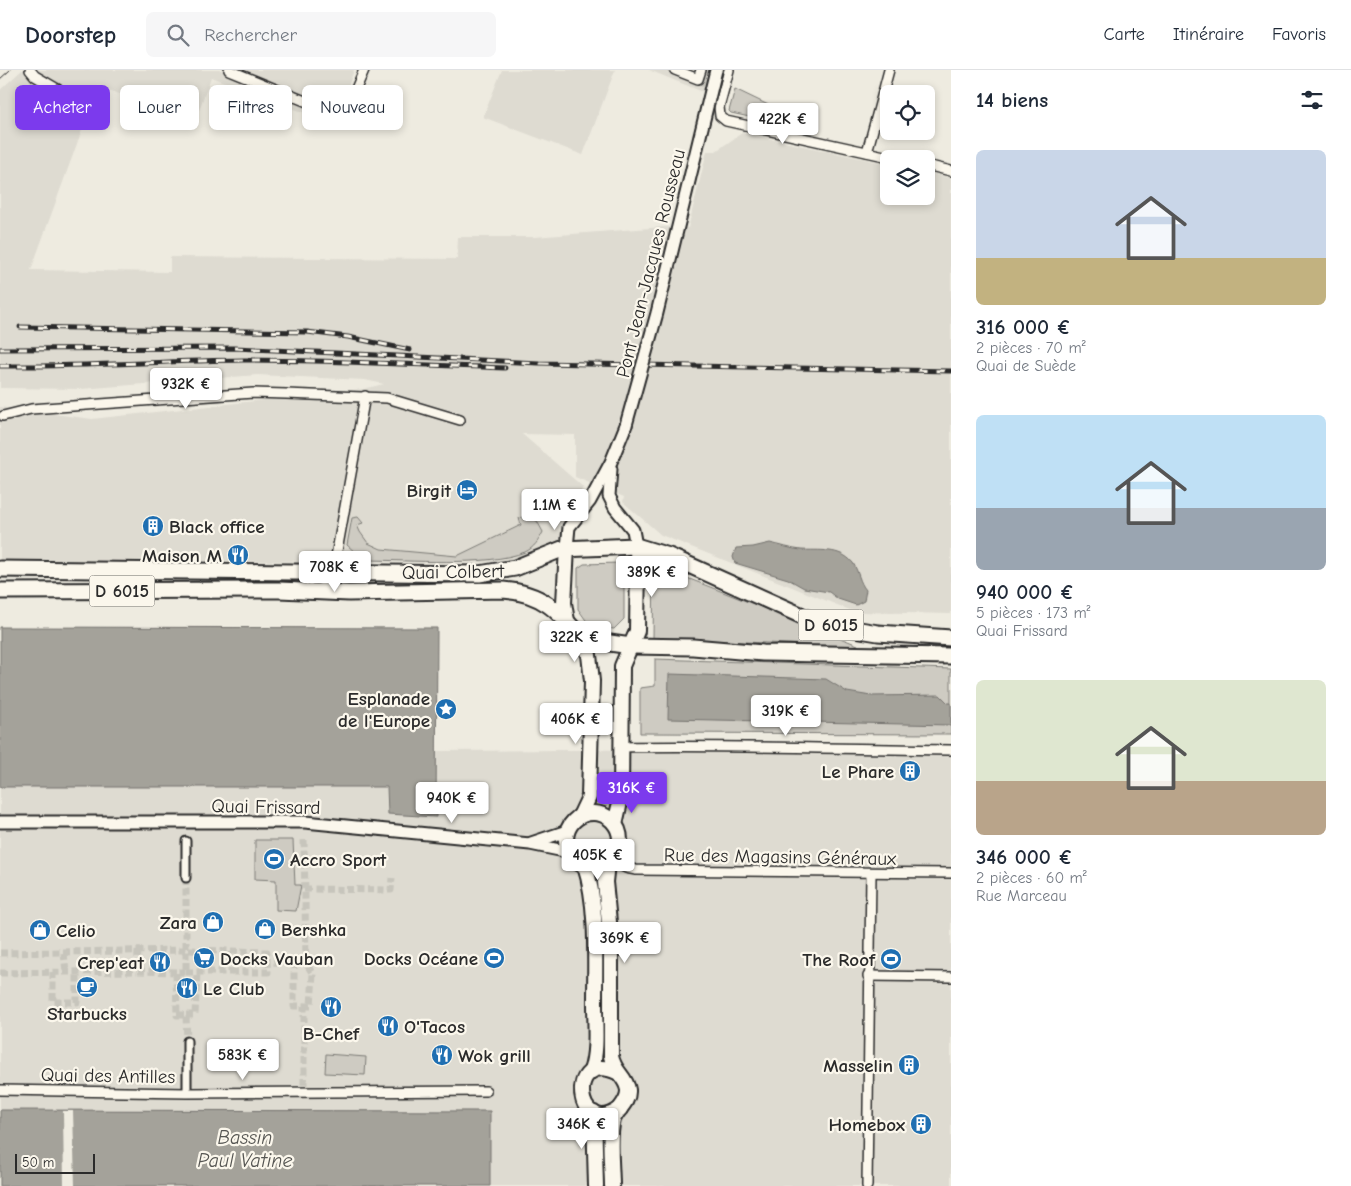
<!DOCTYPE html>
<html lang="fr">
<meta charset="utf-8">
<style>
:root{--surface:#fff;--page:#f6f6f7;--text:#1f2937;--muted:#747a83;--line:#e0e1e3;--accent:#7c3aed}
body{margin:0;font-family:"Comic Neue",sans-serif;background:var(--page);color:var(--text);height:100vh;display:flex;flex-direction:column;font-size:19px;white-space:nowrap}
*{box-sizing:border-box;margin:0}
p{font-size:16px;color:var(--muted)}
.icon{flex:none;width:28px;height:28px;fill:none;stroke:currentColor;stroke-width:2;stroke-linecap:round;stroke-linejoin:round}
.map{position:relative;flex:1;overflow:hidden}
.panel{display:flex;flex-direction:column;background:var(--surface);width:400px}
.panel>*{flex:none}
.guide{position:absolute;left:15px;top:15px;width:475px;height:45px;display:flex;gap:10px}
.fabs{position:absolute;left:880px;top:15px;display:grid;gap:10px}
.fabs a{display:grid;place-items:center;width:55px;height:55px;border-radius:8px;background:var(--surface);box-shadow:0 2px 8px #0003;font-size:25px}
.scale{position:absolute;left:15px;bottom:12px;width:80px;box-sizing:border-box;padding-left:5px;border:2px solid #2b2b2b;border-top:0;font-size:14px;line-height:18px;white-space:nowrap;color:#2b2b2b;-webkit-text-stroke:4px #fbf7ec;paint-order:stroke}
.price{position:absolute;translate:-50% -42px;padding:0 11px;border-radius:5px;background:#fff;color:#222;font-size:16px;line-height:32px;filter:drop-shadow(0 1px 2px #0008)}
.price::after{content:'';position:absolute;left:50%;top:30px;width:15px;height:11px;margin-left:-8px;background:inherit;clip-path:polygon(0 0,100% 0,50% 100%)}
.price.current{background:var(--accent);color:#fff}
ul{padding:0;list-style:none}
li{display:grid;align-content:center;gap:10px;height:265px;padding:0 25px}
li span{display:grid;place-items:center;height:155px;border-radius:8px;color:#555}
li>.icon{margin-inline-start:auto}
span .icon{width:90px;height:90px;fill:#fffc;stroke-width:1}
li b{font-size:21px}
h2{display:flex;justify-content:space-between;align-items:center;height:60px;padding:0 25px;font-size:21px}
.chip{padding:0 18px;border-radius:8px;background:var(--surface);box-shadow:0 2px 8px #0003;font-size:18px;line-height:45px}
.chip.current{background:var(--accent);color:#fff}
header{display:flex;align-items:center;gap:30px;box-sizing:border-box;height:70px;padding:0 25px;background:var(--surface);border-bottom:1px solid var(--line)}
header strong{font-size:24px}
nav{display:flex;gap:28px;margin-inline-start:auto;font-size:18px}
.search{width:350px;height:45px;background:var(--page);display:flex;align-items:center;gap:12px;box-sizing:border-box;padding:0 18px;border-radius:8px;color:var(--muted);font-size:19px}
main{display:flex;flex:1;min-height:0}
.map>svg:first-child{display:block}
.built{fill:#dedbd1}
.green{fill:#cecbc2;stroke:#7c7b76}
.water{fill:#a4a29a;stroke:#74726e}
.pier{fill:#eeebe0}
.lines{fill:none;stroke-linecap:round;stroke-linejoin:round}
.pedestrian-tunnel{stroke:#c7c5bc;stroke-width:7;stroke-dasharray:7 3.5;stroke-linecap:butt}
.minor-tunnel{stroke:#c7c5bc;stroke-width:9;stroke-dasharray:9 4.5;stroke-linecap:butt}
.pedestrian-casing{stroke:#2b2b2b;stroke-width:11}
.minor-casing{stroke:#2b2b2b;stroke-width:12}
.tertiary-casing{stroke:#2b2b2b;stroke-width:15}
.secondary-casing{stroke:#2b2b2b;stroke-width:18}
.primary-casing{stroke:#2b2b2b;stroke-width:19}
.pedestrian{stroke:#fbf7ec;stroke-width:7}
.minor{stroke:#fbf7ec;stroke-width:9}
.tertiary{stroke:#fbf7ec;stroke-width:11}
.secondary{stroke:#fbf7ec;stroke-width:14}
.primary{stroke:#fbf7ec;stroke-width:15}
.tram{stroke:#2b2b2b;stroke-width:1}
.rail-casing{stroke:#2b2b2b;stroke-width:5}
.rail{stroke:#fbf7ec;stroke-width:3;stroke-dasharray:9;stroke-linecap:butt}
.tertiary-bridge-casing{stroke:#2b2b2b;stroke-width:15;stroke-linecap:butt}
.tertiary-bridge{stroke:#fbf7ec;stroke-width:11}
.labels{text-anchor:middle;stroke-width:4.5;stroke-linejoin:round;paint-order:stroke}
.shield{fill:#fbf7ec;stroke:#696865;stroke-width:1}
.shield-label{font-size:18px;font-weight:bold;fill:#2b2b2b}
.street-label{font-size:19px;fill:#2b2b2b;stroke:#fbf7ec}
.poi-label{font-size:19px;font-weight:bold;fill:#2b2b2b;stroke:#fbf7ec;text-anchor:end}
.water-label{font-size:20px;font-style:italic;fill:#555552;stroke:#fbf7ec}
</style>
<header>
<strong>Doorstep</strong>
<div class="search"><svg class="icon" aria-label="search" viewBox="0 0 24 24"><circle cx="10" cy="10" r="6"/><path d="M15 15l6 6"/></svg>Rechercher</div>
<nav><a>Carte</a><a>Itinéraire</a><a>Favoris</a></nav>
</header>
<main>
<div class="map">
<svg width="951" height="1116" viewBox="0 0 951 1116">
<rect width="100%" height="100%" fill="#eeebe0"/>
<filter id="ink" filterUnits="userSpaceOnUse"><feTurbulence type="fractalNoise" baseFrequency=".02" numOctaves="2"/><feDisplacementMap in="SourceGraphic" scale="10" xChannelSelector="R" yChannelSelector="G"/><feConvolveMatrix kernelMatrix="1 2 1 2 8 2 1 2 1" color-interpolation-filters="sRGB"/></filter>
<g filter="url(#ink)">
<g class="built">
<path d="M22,0H354L334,54L211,7L199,40L141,32L98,16L31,200L170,202V187L457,189L458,167H534L663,157L688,158L707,81H716L742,63L889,94V126H926V102L951,108V544L860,542V544L661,465L623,432L624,427L575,407V365L522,364L583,417L548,493L0,490V337L92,349L363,319L384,314L365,310L257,305L81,319L0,318V20Z"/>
<path d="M502,0H615L583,85L483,47Z"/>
<path d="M649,0H719L713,26Z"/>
<path d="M951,677V1116H0V697L440,681Z"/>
</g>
<g class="green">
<path d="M735,19L816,58L814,61L731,43L729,41Z"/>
<path d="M527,445L537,451L543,462C539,470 534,478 525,482C487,497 408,490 364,490L347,475L352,448L358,447L363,453L357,455L360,462L368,473L381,479L457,486L521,455L519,448Z"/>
<path d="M619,493L624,497V549L614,559L590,556L578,539V498L584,494Z"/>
<path d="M654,495L858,575V577L653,568Z"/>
<path d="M655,589L951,599V664L640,663V618L655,616Z"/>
<path d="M255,770H293L295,815H301L296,841L276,840V810L255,809Z"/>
<path d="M326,984L366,987L365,1005L325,1003Z"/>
</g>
<g class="water">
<path d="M770,473C780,475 791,479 801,480C819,481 840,477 853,493C859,502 859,512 866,520L864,531L856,535L838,529L829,522L804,518L788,509L735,493L733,487L736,478L753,477Z"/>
<path d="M0,557L437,558L436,747L388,744L387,717H0Z"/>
<path d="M669,604L826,609L847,622L871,626L940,625L948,633H951V655L668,649Z"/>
<path d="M0,1040L490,1041V1116H0Z"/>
</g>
<path class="pier" d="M63,1041H73L75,1116H64Z"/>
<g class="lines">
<g class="pedestrian-tunnel">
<path d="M186,808V902H176L177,945H186L187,971"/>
<path d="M304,819L391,820L392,808"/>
<path d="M138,881L137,901L176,902"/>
<path d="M0,883L186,880L267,882V892L306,893"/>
<path d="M64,883L66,902"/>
<path d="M294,892V936H304V1023"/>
<path d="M53,902V932H77V902"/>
<path d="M186,902H231V882"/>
<path d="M231,902H268L267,892"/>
<path d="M0,903L137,901"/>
<path d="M304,936H311L313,904L306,893L304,769"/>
<path d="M186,945H195L197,902"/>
</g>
<path class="minor-tunnel" d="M698,9L723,20"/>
<g class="pedestrian-casing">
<g id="pedestrian">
<path d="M186,771V808"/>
<path d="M187,971V1023"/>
</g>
</g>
<g class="minor-casing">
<g id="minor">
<path d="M30,0L35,6L59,20"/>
<path d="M229,0L344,47L364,0"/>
<path d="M675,0L698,9L701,0"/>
<path d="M729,0L719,37L720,46L726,51L898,89"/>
<path d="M867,82L889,0"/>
<path d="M926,95L951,101"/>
<path d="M3,346L31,339L253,323L286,324L387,328L460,350"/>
<path d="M316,520L328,514L333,503L365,326"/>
<path d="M621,677C731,675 841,679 951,680"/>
<path d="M611,790L626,798L636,800L951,803"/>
<path d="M868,906L951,907"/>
<path d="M0,1020L187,1023L486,1021"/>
<path d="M867,1116L871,804"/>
</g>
</g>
<g class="tertiary-casing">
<g id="tertiary">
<path d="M611,399L609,426L615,438L633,460L636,476"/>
<path d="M567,478L569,457L590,431L611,392L626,355"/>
<path d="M0,752H305L530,774L569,782"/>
<path d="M531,773L567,761"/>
</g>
</g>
<g class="secondary-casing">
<g id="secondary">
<path d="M567,551L564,533L567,478"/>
<circle cx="593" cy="770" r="27"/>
<path d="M580,746L589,727L592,611L589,585L582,569"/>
<path d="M615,754L621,728L622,596L637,561L638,489L636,476"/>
<path d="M607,793L605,812L611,872V986C614,1003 626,1006 628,1020C629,1033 616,1040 613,1050C608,1067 612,1098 612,1116"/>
<path d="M585,796C598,836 595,890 595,933C595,955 598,980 591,1001"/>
<path d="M617,1002C565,979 575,1071 620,1039"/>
<path d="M594,1043L596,1116"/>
</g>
</g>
<g class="primary-casing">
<g id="primary">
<path d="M0,499L479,504L515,498L562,479L636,476L669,486L818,553L878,563L951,568"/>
<path d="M0,521L279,520L349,523L503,520C542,523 558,540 582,569L631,576L693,577L763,583L951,586"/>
</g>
</g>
<use href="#pedestrian" class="pedestrian"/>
<use href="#minor" class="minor"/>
<use href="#tertiary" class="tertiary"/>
<use href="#secondary" class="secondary"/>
<use href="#primary" class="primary"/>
<path class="tram" d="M0,9L10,0"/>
<g class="rail-casing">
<g id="rail">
<path d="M20,257L307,262L348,267L410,280"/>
<path d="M0,279L235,278L539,293L951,301"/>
<path d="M0,296C81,297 162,291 243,290C330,290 417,295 505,298"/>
</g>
</g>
<use href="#rail" class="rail"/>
<g class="tertiary-bridge-casing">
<path id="tertiary-bridge" d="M626,355L657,243L716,0"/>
</g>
<use href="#tertiary-bridge" class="tertiary-bridge"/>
</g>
</g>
<defs>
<g id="hotel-disc" transform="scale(1.125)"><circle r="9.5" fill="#1f6fb2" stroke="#fbf7ec"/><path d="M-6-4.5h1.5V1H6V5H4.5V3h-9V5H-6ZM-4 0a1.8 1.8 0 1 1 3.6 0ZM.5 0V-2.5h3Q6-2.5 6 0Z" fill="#fff"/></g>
<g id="building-disc" transform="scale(1.125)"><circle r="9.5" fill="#1f6fb2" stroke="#fbf7ec"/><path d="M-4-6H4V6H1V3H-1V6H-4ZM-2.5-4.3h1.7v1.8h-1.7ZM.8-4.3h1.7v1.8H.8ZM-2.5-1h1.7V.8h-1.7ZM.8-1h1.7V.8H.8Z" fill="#fff"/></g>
<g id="restaurant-disc" transform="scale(1.125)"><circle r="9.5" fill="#1f6fb2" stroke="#fbf7ec"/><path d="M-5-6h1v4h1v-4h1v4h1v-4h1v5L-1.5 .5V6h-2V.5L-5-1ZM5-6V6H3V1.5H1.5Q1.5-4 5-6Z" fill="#fff"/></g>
<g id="sight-disc" transform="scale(1.125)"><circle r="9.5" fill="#1f6fb2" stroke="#fbf7ec"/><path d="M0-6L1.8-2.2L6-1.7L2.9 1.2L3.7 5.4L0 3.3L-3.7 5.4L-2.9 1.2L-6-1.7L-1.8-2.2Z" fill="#fff"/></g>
<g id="stadium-disc" transform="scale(1.125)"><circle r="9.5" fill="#1f6fb2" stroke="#fbf7ec"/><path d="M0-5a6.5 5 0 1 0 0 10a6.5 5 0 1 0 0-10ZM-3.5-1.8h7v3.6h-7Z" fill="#fff"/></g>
<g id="shop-disc" transform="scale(1.125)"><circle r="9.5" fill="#1f6fb2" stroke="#fbf7ec"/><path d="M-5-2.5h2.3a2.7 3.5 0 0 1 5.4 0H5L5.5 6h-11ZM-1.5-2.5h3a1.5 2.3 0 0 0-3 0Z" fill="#fff"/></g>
<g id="supermarket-disc" transform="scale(1.125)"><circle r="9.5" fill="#1f6fb2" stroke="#fbf7ec"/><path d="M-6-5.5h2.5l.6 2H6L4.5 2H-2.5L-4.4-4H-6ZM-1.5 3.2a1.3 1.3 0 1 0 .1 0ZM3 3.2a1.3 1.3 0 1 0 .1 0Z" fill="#fff"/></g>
<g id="cafe-disc" transform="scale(1.125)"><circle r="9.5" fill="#1f6fb2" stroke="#fbf7ec"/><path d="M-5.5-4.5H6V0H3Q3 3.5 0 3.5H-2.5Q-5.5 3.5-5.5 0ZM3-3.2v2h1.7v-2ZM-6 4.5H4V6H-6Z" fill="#fff"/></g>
</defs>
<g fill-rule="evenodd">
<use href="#hotel-disc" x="467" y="420"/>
<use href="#building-disc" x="153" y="456"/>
<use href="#restaurant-disc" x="238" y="485"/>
<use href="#sight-disc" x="446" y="639"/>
<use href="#building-disc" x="910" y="701"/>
<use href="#stadium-disc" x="274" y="789"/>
<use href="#shop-disc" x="213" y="852"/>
<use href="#shop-disc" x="265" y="859"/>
<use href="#shop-disc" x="40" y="860"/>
<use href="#supermarket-disc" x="204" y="888"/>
<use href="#stadium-disc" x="494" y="888"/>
<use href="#stadium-disc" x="891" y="889"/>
<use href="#restaurant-disc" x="160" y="892"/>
<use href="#cafe-disc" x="87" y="917"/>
<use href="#restaurant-disc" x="187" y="918"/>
<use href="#restaurant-disc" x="331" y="937"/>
<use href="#restaurant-disc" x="388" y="956"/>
<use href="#restaurant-disc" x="442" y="985"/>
<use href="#building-disc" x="909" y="995"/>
<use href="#building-disc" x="921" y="1054"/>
</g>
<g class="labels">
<g class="shield">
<rect x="89.5" y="505.5" width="65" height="31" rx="4"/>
<rect x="798.5" y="539.5" width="65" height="31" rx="4"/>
</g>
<g class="shield-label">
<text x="122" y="527">D 6015</text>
<text x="831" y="561">D 6015</text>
</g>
<g class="street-label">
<text transform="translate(650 193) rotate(-76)" y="7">Pont Jean-Jacques Rousseau</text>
<text transform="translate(453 501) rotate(-1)" y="7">Quai Colbert</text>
<text transform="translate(266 736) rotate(1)" y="7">Quai Frissard</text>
<text transform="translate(780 786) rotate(1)" y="7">Rue des Magasins Généraux</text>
<text transform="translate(108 1005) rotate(1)" y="7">Quai des Antilles</text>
</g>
<g class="poi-label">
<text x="451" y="427">Birgit</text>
<text x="169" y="463" text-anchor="start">Black office</text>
<text x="222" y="492">Maison M</text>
<text x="430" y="635">Esplanade<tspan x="430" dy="22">de l'Europe</tspan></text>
<text x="894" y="708">Le Phare</text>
<text x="290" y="796" text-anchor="start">Accro Sport</text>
<text x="197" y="859">Zara</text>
<text x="281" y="866" text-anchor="start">Bershka</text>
<text x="56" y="867" text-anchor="start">Celio</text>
<text x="220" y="895" text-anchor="start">Docks Vauban</text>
<text x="478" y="895">Docks Océane</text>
<text x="875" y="896">The Roof</text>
<text x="144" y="899">Crep'eat</text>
<text x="203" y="925" text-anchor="start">Le Club</text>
<text x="87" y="950" text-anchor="middle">Starbucks</text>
<text x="404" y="963" text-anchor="start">O'Tacos</text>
<text x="331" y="970" text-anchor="middle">B-Chef</text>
<text x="458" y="992" text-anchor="start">Wok grill</text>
<text x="893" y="1002">Masselin</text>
<text x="905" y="1061">Homebox</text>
</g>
<g class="water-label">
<text x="245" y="1074">Bassin<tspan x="245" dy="23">Paul Vatine</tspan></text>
</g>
</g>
</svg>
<div class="fabs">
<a><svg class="icon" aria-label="locate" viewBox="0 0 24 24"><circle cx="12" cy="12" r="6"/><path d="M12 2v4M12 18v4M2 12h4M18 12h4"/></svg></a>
<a><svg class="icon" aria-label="layers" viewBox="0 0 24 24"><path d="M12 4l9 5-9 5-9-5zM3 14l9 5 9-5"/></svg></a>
</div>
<div class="scale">50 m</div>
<b class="price" style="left:783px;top:75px">422K €</b>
<b class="price" style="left:186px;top:340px">932K €</b>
<b class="price" style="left:555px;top:461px">1.1M €</b>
<b class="price" style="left:335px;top:523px">708K €</b>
<b class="price" style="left:652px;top:528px">389K €</b>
<b class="price" style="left:575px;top:593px">322K €</b>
<b class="price" style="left:786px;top:667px">319K €</b>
<b class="price" style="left:576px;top:675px">406K €</b>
<b class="price current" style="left:632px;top:744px">316K €</b>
<b class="price" style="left:452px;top:754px">940K €</b>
<b class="price" style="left:598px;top:811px">405K €</b>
<b class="price" style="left:625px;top:894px">369K €</b>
<b class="price" style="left:243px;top:1011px">583K €</b>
<b class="price" style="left:582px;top:1080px">346K €</b>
<div class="guide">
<a class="chip current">Acheter</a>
<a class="chip">Louer</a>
<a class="chip">Filtres</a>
<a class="chip">Nouveau</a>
</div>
</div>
<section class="panel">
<h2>14 biens<svg class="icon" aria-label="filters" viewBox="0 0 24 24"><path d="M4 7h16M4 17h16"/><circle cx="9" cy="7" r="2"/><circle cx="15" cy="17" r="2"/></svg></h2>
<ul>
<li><span style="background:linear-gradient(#c9d6e8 70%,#c2b280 0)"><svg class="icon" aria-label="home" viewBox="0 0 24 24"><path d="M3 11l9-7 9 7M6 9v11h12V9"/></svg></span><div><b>316 000 €</b><p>2 pièces · 70 m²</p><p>Quai de Suède</p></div></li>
<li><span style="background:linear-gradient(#bfe0f5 60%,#9aa5b1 0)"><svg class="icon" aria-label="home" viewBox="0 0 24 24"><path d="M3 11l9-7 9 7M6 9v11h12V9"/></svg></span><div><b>940 000 €</b><p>5 pièces · 173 m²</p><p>Quai Frissard</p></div></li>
<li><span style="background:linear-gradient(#dfe7d0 65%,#b9a48a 0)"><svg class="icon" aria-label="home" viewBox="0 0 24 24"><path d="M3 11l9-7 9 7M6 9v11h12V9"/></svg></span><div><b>346 000 €</b><p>2 pièces · 60 m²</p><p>Rue Marceau</p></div></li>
</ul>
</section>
</main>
